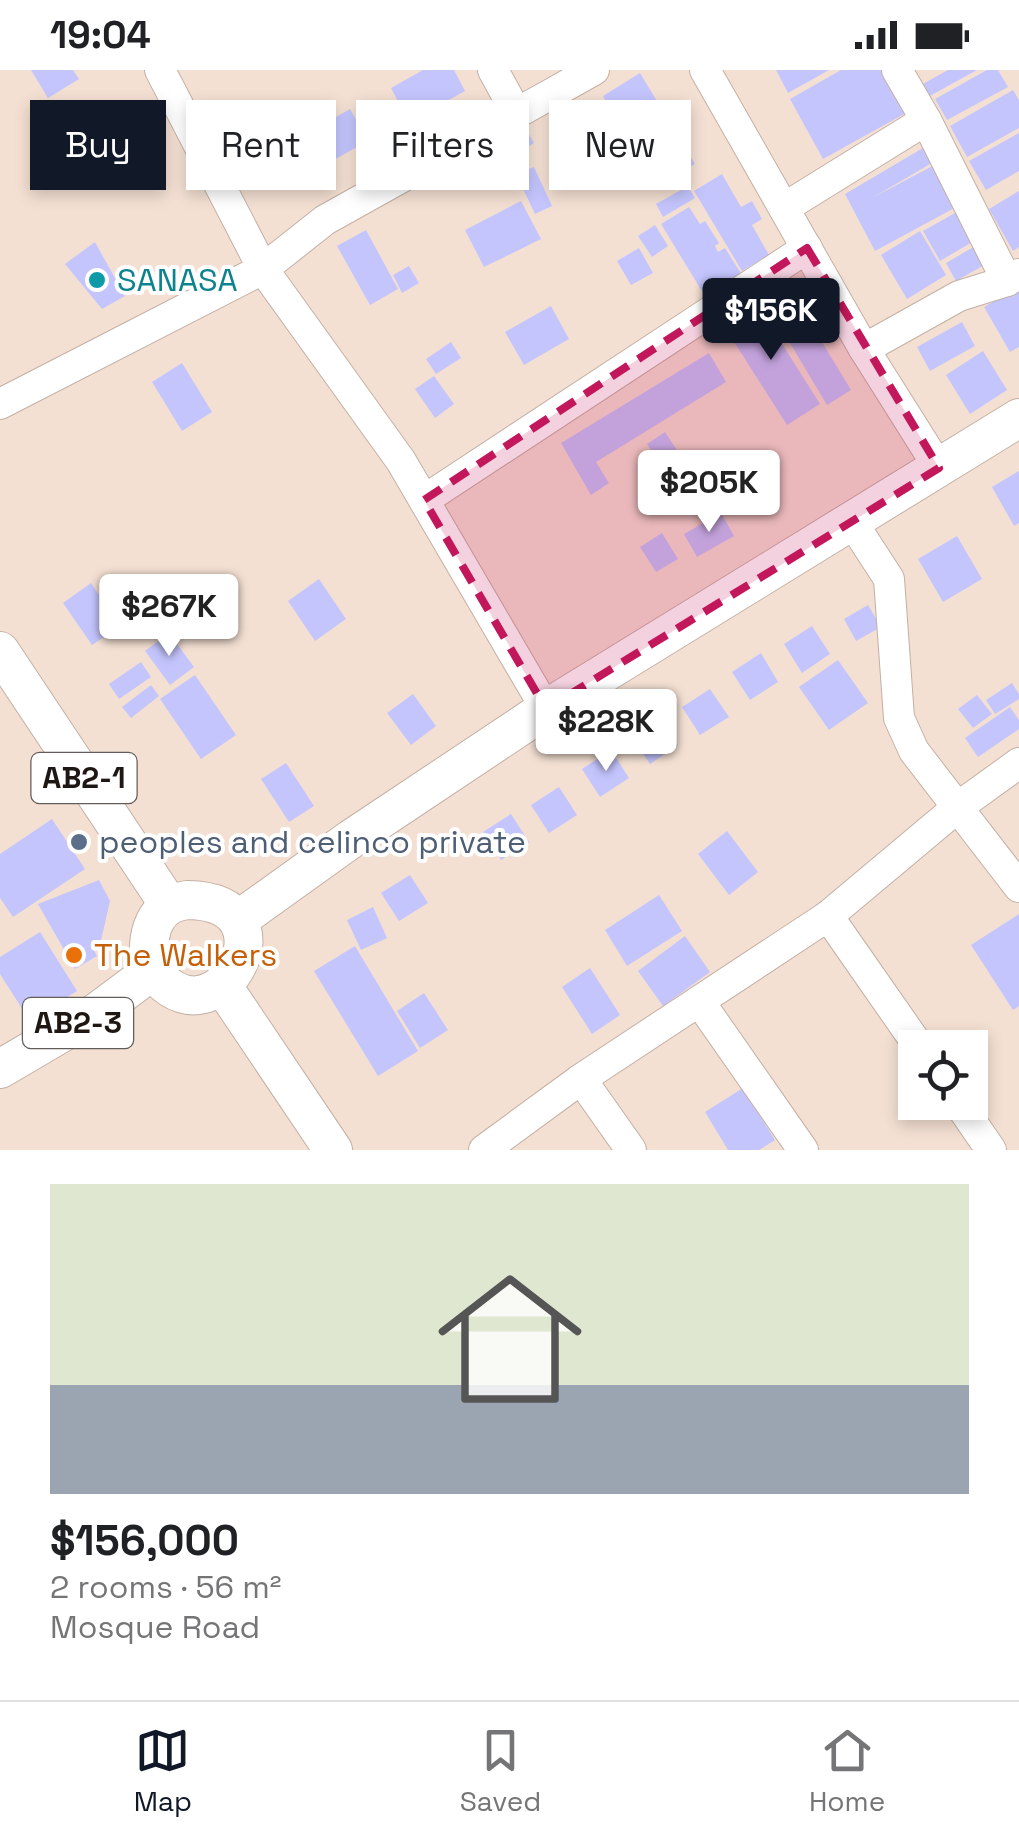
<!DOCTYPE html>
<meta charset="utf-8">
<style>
:root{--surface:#fff;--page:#f2f2f2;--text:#202124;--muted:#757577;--line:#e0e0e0;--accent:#111827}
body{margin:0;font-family:"Space Grotesk",sans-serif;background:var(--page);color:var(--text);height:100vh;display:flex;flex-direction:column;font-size:38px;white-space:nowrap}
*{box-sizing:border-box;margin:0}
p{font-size:32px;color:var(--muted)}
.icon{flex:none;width:55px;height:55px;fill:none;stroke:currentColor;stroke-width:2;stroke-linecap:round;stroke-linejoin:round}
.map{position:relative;height:1080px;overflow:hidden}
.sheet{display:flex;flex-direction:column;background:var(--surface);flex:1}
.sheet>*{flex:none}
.guide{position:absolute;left:30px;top:30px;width:960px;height:90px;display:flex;gap:20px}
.controls{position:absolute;left:898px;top:960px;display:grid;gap:20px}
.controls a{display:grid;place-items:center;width:90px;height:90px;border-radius:0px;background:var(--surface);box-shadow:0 5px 15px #0003;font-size:50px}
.price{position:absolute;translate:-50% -85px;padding:0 22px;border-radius:10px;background:#fff;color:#222;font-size:32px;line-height:65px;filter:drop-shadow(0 2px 5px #0008)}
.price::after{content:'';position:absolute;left:50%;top:60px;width:30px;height:22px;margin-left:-15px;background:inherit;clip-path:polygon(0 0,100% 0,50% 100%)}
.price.selected{background:var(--accent);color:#fff}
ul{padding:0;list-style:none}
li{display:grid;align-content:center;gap:20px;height:530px;padding:0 50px}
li+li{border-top:2px solid var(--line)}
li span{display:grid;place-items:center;height:310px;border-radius:0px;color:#555}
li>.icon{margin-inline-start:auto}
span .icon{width:180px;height:180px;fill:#fffc;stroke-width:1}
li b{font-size:42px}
.chip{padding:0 35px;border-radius:0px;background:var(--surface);box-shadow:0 5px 15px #0003;font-size:35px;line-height:90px}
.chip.selected{background:var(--accent);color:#fff}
.status{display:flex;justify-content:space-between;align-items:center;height:70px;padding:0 50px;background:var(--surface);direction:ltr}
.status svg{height:28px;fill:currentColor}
.tabs{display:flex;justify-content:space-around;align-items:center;height:140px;border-top:2px solid var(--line);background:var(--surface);font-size:28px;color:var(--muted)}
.tabs a{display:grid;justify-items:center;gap:5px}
.tabs .selected{color:var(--accent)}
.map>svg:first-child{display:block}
.building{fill:#c4c5fd}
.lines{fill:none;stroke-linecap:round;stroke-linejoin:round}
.minor-casing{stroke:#c3b0a4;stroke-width:32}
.major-casing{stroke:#c3b0a4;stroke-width:40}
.minor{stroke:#fff;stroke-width:30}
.major{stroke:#fff;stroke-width:38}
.marked{fill:#c2185b;fill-opacity:0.2;stroke:#c2185b;stroke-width:8;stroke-dasharray:20 12;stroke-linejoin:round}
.culture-dot{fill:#0f9aa8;stroke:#fff;stroke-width:4}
.service-dot{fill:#5c6f8a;stroke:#fff;stroke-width:4}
.food-dot{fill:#e8710a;stroke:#fff;stroke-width:4}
.labels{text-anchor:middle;stroke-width:8;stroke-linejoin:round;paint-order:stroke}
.shield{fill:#fff;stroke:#625d5a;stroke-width:2.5}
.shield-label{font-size:30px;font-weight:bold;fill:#1e1713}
.culture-label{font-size:32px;fill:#0d838f;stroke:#fff;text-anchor:start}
.service-label{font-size:32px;fill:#4e5e75;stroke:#fff;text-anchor:start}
.food-label{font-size:32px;fill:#c56008;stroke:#fff;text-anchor:start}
</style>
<div class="status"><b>19:04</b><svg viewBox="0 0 49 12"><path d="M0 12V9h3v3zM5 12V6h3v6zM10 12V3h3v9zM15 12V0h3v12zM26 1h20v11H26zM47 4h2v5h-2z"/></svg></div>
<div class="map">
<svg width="1019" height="1080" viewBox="0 0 1019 1080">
<rect width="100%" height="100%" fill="#f4e0d3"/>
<g class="building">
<path d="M31,0H73L79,9L48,28Z"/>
<path d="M423,0H454L465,21L409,52L391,18Z"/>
<path d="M776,0H829L788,23Z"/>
<path d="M841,0H883L906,43L823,89L790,29Z"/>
<path d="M948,0H977L928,27L921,15Z"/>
<path d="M987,0H998L1008,17L947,50L935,29Z"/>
<path d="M640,3L695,94L657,116L637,82L619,92L615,84L577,107L550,61L593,35L599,46L610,39L603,26Z"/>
<path d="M1013,20L1019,30V58L967,87L950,56Z"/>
<path d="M350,39L368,71L317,99L300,68Z"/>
<path d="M523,54L534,73L505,91L493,71Z"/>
<path d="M1019,63V101L986,120L969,91Z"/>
<path d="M928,75L937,90L872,128L938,93L960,135L875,181L845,124Z"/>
<path d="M534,97L552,136L535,144L516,104Z"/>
<path d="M722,104L741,137L752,131L762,149L752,155L769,185L742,201L694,121Z"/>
<path d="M688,116L695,128L663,147L656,134Z"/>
<path d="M1019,121V177L1013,181L989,139Z"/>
<path d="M521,131L541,169L484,197L465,160Z"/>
<path d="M689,137L700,154L705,151L719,173L715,176L718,182L725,178L742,205L705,226L661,154Z"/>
<path d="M962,139L979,168L940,191L923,161Z"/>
<path d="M655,155L668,176L652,187L638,166Z"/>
<path d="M366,160L398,219L370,235L337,176Z"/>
<path d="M920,161L946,205L907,229L881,185Z"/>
<path d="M95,172L125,226L102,239L65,194Z"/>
<path d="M982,172L993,190L956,211L946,193Z"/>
<path d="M639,178L653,203L631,215L617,191Z"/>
<path d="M409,196L419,213L402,223L393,205Z"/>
<path d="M1019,217V277L1010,282L984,237Z"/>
<path d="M790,219L851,320L827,335L766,233Z"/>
<path d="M755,231L820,334L787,355L722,253Z"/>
<path d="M551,236L569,269L524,295L505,262Z"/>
<path d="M962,252L975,276L930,301L917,277Z"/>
<path d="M451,272L461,288L436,304L426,289Z"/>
<path d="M983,281L1007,320L970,344L946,305Z"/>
<path d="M709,283L726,312L596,392L609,413L591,425L561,373Z"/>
<path d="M182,293L212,342L182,361L152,312Z"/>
<path d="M434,306L454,334L435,348L415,319Z"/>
<path d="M665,362L680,385L662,397L647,374Z"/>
<path d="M1019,401V453L1014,456L992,417Z"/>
<path d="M721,443L734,466L697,487L684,464Z"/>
<path d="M662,463L678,489L656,502L640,477Z"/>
<path d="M957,466L982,509L943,532L918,489Z"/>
<path d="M319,509L346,549L315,571L288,531Z"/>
<path d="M91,513L103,531L115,523L127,541L115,549L120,556L92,575L63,533Z"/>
<path d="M868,535L881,557L856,571L844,549Z"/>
<path d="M812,556L830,584L802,603L784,574Z"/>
<path d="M169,563L194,597L170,615L145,581Z"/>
<path d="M761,583L778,612L750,630L732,602Z"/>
<path d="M838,590L868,633L829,660L799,617Z"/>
<path d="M141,592L151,607L119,629L109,614Z"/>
<path d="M195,605L236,665L201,689L160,629Z"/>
<path d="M1012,613L1019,624V629L995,644L986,630Z"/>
<path d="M151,615L159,626L131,648L122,637Z"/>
<path d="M710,619L729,647L700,665L682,637Z"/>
<path d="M413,624L436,656L411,675L387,643Z"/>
<path d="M977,625L992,644L973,658L958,639Z"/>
<path d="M1010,637L1019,650V659L978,687L965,668Z"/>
<path d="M660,647L678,675L650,694L631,666Z"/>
<path d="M611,680L629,708L600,727L582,699Z"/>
<path d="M286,693L314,736L289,752L261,709Z"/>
<path d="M559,717L577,745L549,763L531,735Z"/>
<path d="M511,744L529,772L501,790L483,762Z"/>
<path d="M52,749L85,799L13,847L0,828V784Z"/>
<path d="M727,761L758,802L729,825L698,784Z"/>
<path d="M410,805L428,833L399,851L381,823Z"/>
<path d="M99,810L110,831L100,875L92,877L97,886L75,899L38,834Z"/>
<path d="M659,825L682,861L627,896L605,860Z"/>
<path d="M373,837L387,868L361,880L347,850Z"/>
<path d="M1019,844V936L1013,940L971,875Z"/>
<path d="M40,862L77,921L30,951L0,904V887Z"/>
<path d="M685,866L710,902L663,936L638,901Z"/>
<path d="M355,876L418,981L378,1006L314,901Z"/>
<path d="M590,898L620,945L592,964L562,917Z"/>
<path d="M424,923L448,960L420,978L397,941Z"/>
<path d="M743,1018L775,1070L759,1080H728L705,1042Z"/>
</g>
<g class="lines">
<g class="minor-casing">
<g id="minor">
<path d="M493,0L517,44"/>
<path d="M705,0L864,279L939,398"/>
<path d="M897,0L926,50L1007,211"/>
<path d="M784,138L926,50"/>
<path d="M864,279L959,226L1007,211L1019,204"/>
<path d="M0,334L263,199L160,0"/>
<path d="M424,430L807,178"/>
<path d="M852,452L889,509L899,648L914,681L1019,817"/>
<path d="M546,639L401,391L263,199L325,150L594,0"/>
<path d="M828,846L920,978"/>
<path d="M699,931L803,1080"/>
<path d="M581,1009L631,1080"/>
<path d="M958,1032L991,1080"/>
<path d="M484,1080L581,1009L828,846L958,737L1019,693"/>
</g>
</g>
<g class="major-casing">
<g id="major">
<path d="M0,581L169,835"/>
<path d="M187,830C299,831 220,974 159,908C142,889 147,846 172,834C177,832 182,831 187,830Z"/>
<path d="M238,850L351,769L546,639L1019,348"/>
<path d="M222,915L333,1080"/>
<path d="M0,999L97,942L152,901"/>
</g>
</g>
<use href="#minor" class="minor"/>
<use href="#major" class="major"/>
</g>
<path class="marked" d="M807,178L939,398L546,639L424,430Z"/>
<circle class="culture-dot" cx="97" cy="210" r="10"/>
<circle class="service-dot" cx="79" cy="772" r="10"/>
<circle class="food-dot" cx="74" cy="885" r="10"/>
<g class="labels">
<g class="shield">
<rect x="31.5" y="683" width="105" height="50" rx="8"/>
<rect x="23" y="928" width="110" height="50" rx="8"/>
</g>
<g class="shield-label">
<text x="84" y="718">AB2-1</text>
<text x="78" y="963">AB2-3</text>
</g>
<g class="culture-label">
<text x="117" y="221">SANASA</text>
</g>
<g class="service-label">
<text x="99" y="783">peoples and celinco private</text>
</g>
<g class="food-label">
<text x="94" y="896">The Walkers</text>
</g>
</g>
</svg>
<div class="controls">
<a><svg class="icon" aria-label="locate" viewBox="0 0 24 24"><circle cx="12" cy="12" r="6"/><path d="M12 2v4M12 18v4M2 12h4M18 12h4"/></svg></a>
</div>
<b class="price selected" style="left:771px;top:293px">$156K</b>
<b class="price" style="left:709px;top:465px">$205K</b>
<b class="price" style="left:169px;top:589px">$267K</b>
<b class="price" style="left:606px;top:704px">$228K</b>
<div class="guide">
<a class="chip selected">Buy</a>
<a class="chip">Rent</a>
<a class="chip">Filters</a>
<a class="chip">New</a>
</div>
</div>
<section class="sheet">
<ul>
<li><span style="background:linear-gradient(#dfe7d0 65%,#9aa5b1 0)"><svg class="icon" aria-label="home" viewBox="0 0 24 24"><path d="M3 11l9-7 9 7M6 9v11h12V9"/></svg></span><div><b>$156,000</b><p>2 rooms · 56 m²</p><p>Mosque Road</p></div></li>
</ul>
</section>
<nav class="tabs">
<a class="selected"><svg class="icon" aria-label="map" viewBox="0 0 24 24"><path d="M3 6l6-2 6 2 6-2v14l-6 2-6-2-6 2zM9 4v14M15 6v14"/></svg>Map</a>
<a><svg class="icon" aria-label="saved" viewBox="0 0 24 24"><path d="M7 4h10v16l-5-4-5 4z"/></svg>Saved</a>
<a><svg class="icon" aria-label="home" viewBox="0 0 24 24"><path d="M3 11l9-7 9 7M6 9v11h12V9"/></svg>Home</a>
</nav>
